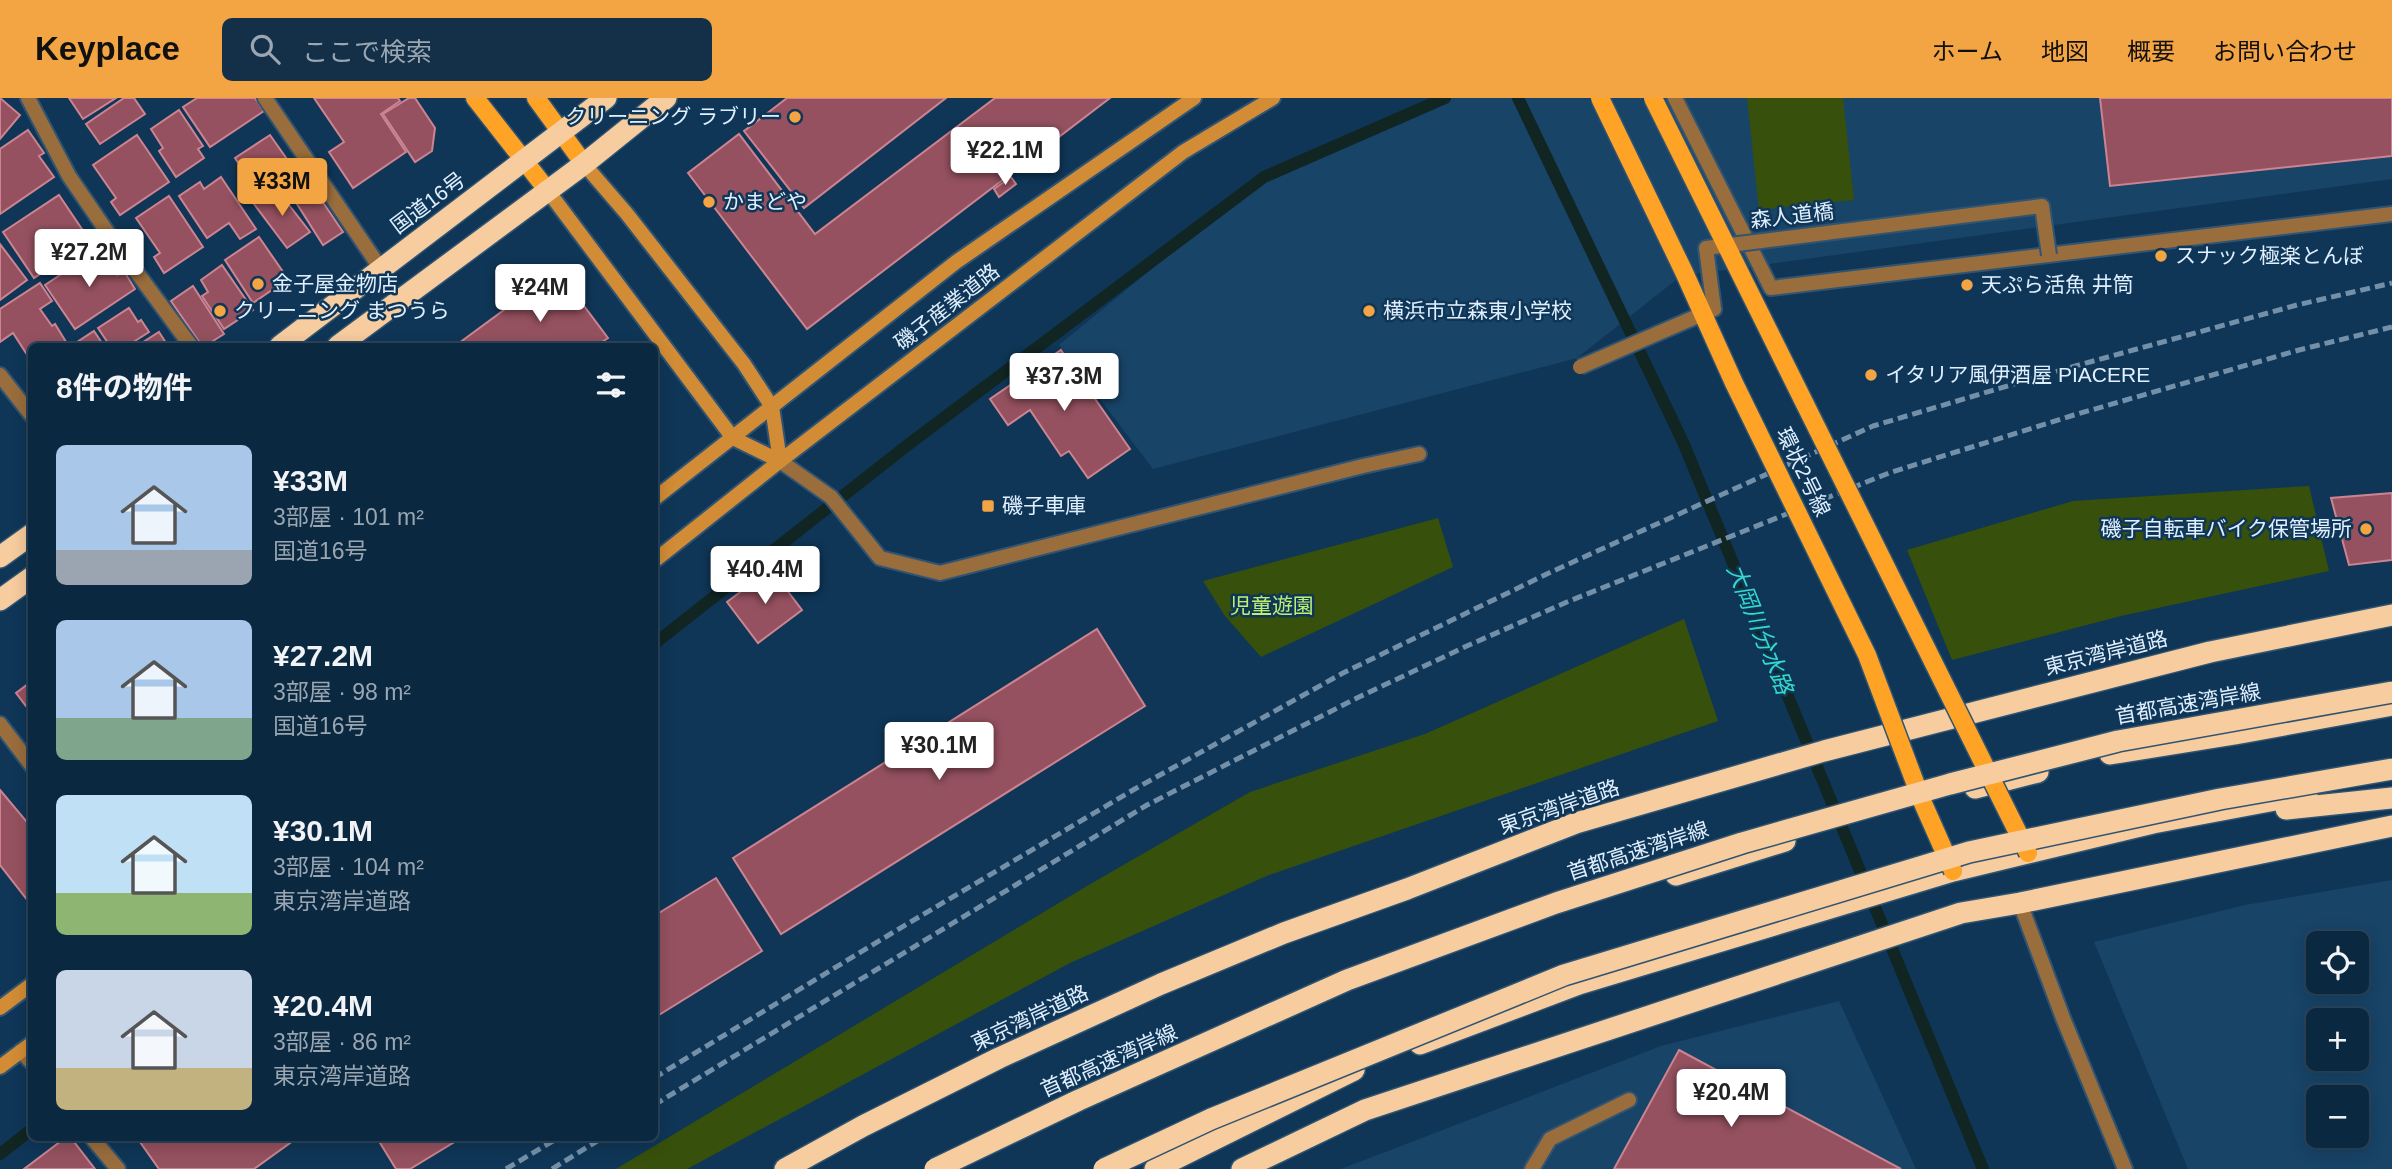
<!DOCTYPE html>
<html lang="ja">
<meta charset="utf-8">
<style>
:root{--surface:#0b2841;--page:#143048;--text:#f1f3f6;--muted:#9aa6b1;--line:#2b445a;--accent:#f3a443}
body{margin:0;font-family:Helvetica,"Noto Sans JP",sans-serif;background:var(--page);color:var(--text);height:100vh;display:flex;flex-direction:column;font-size:26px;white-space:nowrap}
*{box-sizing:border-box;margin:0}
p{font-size:23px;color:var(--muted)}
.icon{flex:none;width:38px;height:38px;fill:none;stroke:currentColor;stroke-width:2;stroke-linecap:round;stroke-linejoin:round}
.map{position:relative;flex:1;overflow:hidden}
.side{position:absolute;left:28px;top:245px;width:630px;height:798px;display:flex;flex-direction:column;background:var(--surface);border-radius:10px;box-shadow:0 4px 18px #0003,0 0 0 2px var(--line)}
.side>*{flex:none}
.fabs{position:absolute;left:2306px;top:833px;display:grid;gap:14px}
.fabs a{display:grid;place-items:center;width:63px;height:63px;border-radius:10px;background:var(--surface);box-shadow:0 4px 18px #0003,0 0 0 2px var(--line);font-size:35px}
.price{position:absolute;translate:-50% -60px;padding:0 16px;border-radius:7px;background:#fff;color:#222;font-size:23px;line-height:46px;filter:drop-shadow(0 2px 4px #0008)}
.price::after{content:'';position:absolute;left:50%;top:42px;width:21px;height:16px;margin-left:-10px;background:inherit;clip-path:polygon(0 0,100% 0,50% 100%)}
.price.current{background:var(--accent);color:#111}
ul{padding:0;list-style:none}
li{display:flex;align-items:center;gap:21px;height:175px;padding:0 28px}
li span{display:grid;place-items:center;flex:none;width:196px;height:140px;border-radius:10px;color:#555}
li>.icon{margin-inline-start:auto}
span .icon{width:84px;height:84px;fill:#fffc;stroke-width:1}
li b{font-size:30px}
h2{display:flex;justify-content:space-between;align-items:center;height:84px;padding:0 28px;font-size:30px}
header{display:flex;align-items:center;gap:42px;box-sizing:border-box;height:98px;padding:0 35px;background:var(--accent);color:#111}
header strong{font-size:33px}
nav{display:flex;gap:38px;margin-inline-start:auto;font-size:24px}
.search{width:490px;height:63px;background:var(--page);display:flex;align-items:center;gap:18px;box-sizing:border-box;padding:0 24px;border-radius:10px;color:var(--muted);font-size:26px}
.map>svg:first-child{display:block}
.built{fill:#184468;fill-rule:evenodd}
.green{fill:#37500b}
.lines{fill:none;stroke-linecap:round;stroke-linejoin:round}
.stream{stroke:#112523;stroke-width:12}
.building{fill:#95515f;stroke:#cc8491;stroke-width:2}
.lane-casing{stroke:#305472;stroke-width:18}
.street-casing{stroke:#305472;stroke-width:18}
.secondary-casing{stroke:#305472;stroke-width:18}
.primary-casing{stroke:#305472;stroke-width:21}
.highway-casing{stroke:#305472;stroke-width:24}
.lane{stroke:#996d3c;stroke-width:14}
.street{stroke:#996d3c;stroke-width:14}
.secondary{stroke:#d28c35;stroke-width:14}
.primary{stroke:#fea326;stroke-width:18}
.highway{stroke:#f7cc9e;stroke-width:21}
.rail{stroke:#7490a9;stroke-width:5;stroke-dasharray:10 5;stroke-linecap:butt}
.street-bridge-casing{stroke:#305472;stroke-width:18;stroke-linecap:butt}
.primary-bridge-casing{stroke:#305472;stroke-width:21;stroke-linecap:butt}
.highway-bridge-casing{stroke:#305472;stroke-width:24;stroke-linecap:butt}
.street-bridge{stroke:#996d3c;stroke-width:14}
.primary-bridge{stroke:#fea326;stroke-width:18}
.highway-bridge{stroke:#f7cc9e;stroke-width:21}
.poi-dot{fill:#f3a443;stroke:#0f3657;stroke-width:2.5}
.labels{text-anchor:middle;stroke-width:5;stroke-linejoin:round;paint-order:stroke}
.poi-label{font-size:21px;fill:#dfefff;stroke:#0f3657;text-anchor:start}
.street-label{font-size:21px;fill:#dfefff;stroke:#0f3657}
.park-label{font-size:21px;fill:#bbee72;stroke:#0f3657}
.water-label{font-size:23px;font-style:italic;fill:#33d9cd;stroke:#0f3657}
</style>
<header>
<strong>Keyplace</strong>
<div class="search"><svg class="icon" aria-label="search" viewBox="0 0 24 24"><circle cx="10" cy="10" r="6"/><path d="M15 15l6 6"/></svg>ここで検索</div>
<nav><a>ホーム</a><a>地図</a><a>概要</a><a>お問い合わせ</a></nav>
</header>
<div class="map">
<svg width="2392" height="1071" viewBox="0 0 2392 1071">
<rect width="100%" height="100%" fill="#0f3657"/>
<g class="built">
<path d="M1446,0H2392V81L1681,178L1577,260L1153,371L1059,247L1264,79Z"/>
<path d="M2392,782V1071H2188L2094,844L2245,807ZM2357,845V884H2319V845ZM2319,922H2357V961H2319ZM2319,999H2357V1038H2319Z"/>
<path d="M1839,903L1916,1071H1341L1661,948Z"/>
</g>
<g class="green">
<path d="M1747,0H1843L1854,102L1759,112Z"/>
<path d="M2309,388L2329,473L2121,518L1952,562L1907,452L2073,403Z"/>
<path d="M1438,420L1453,469L1261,559L1225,518L1203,483Z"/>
<path d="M1684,521L1718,623L1269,777L1070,865L687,1071H616L1087,788L1250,694L1425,636Z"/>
</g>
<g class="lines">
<g class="stream">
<path d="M1518,0L1683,344L1983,1071"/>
<path d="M654,546L909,346L1264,79L1445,0"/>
<path d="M0,1056L32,1031"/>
</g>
</g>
<g class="building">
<path d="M0,0L20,17L0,41Z"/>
<path d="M69,0H116L83,21Z"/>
<path d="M124,0H134L145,16L100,46L86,26Z"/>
<path d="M197,0H255L264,13L210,49L183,9Z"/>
<path d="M314,0H398L400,3L381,16L406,54L353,90L329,54L344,44Z"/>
<path d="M409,0H415L435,30L432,53L415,64L383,16Z"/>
<path d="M787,0H946L804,110L744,33Z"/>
<path d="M995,0H1110L807,231L688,75L739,36L815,136Z"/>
<path d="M2100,0H2392V58L2110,88Z"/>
<path d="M179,12L203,48L198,51L204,60L176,79L159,53L163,50L151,31Z"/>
<path d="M28,32L44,55L39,58L54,79L0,116V51Z"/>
<path d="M137,37L169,84L120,117L111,104L116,100L93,67Z"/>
<path d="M270,37L289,64L254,88L235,60Z"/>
<path d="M297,66L309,85L286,101L273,82Z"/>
<path d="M221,79L256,131L240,141L229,125L207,140L179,98L200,84L204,91Z"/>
<path d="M1011,79L1016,86L999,99L994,91Z"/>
<path d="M275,89L310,134L287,150L254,106Z"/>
<path d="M316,94L343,134L323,147L297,106Z"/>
<path d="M59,97L90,143L34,180L3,134Z"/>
<path d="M169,98L203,149L164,175L154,159L160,155L136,120Z"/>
<path d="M259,139L288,181L253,205L225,162Z"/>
<path d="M0,146L27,182L0,202Z"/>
<path d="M99,151L117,177L124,173L135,191L75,231L45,187Z"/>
<path d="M222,167L253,212L224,231L202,198L208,194L201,182Z"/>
<path d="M40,185L52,203L40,211L52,228L55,226L68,247L32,248V257L29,253L26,255L13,235L0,244V211Z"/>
<path d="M193,188L224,236L205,248H202L171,203Z"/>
<path d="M531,192L575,196L608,240L596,248H455Z"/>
<path d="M129,210L138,224L141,222L149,234L127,248H110L98,230Z"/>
<path d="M94,233L104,248H71Z"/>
<path d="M159,234L168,248H137Z"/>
<path d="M1061,252L1130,351L1088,380L1069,353L1061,358L1030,312L1008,327L990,301Z"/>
<path d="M2392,395V462L2349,467L2331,400Z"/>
<path d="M771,471L802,512L758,545L727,504Z"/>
<path d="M1097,531L1145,608L781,836L733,760Z"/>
<path d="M32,583V616L16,595Z"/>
<path d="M0,692L32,730V808L0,767Z"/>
<path d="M716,780L762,853L654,920V818Z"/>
<path d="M1679,952L1901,1071H1614Z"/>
<path d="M65,1040H71L95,1071H24Z"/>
<path d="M146,1040H297L254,1071H159L140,1044Z"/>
<path d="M377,1040H461L410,1071H396Z"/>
</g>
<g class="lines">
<g class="lane-casing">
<g id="lane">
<path d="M28,0L69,78L110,138L191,248"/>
<path d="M265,0L381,171"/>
<path d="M0,277L32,318"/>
<path d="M21,953L32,965"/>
<path d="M92,1040L118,1071"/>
<path d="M1532,1071L1550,1041L1629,1002"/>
</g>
</g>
<g class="street-casing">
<g id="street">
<path d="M1675,0L1771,190L2392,116"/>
<path d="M780,363L831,399L880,460L940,475L1363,368L1419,356"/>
<path d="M0,626L32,668"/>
<path d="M2020,805L2063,920L2125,1071"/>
</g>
</g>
<g class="secondary-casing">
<g id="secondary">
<path d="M584,66L627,116L744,266L772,309L780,363"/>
<path d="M548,93L733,340L780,363"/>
<path d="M654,401L956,164L1194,0"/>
<path d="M654,463L780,363L1183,54L1273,0"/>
<path d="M0,910L32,886"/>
<path d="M0,969L32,945"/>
</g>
</g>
<g class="primary-casing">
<g id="primary">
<path d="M475,0L548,93"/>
<path d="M536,0L584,66"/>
</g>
</g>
<g class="highway-casing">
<g id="highway">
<path d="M280,248L606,0"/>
<path d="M338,248L584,66L666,0"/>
<path d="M0,459L32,436"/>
<path d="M0,502L32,479"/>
<path d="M2110,656L2235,636L2392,607"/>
<path d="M1975,690L2038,674"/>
<path d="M2286,711L2392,700"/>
<path d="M1676,777L1785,743"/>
<path d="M1420,946L1579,886L1953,773L2153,725L2307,696"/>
<path d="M785,1071L863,1028L999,960L1161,886L1284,835L1407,791L1576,725L1824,653L2210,554L2392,517"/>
<path d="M1155,1071L1354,972"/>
<path d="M1242,1071L1365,1012L1961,815L2020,805L2392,728"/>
</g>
</g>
<use href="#lane" class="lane"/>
<use href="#street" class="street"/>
<use href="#secondary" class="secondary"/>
<use href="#primary" class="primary"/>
<use href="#highway" class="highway"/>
<g class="rail">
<path d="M654,980L892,835L1133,692L1343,575L1551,474L1873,328L2068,270L2297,207L2392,185"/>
<path d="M654,1007L1147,707L1359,599L1469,547L1567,504L1889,375L2074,317L2299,252L2392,229"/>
<path d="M506,1071L558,1040"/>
<path d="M552,1071L602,1040"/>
</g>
<g class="street-bridge-casing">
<path id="street-bridge" d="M1580,269L1714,211L1706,150L2042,108L2049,157"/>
</g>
<g class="primary-bridge-casing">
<g id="primary-bridge">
<path d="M1600,0L1684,174L1734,285L1867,557L1922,703L1953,773"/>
<path d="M1653,0L2028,755"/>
</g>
</g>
<g class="highway-bridge-casing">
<g id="highway-bridge">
<path d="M935,1071L1079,1002L1347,882L1556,805L1742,745L1950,686L2118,643L2392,594"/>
<path d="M1104,1071L1211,1021L1564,877L1969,754L2220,701L2392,671"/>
</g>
</g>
<use href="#street-bridge" class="street-bridge"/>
<use href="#primary-bridge" class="primary-bridge"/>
<use href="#highway-bridge" class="highway-bridge"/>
</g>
<g class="poi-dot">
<circle cx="795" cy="19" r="7"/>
<circle cx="709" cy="104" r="7"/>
<circle cx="2161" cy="158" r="7"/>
<circle cx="258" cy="186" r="7"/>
<circle cx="1967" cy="187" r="7"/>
<circle cx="220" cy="213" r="7"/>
<circle cx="1369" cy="213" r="7"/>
<circle cx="1871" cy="277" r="7"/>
<rect x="981" y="401" width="14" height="14" rx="3.5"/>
<circle cx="2366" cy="431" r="7"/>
</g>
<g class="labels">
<g class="poi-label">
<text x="781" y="26" text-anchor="end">クリーニング ラブリー</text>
<text x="723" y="111">かまどや</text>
<text x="2175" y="165">スナック極楽とんぼ</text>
<text x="272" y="193">金子屋金物店</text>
<text x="1981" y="194">天ぷら活魚 井筒</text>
<text x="234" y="220">クリーニング まつうら</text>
<text x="1383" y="220">横浜市立森東小学校</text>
<text x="1885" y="284">イタリア風伊酒屋 PIACERE</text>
<text x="1002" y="415">磯子車庫</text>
<text x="2352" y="438" text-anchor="end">磯子自転車バイク保管場所</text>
</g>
<g class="street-label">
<text transform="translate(428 105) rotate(-37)" y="7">国道16号</text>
<text transform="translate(1792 118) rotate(-7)" y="7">森人道橋</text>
<text transform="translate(947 209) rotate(-38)" y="7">磯子産業道路</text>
<text transform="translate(1803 374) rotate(64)" y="7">環状2号線</text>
<text transform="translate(2106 555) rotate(-14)" y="7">東京湾岸道路</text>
<text transform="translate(2188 606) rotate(-10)" y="7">首都高速湾岸線</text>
<text transform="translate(1559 709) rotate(-19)" y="7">東京湾岸道路</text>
<text transform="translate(1638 753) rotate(-18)" y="7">首都高速湾岸線</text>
<text transform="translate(1030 920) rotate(-25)" y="7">東京湾岸道路</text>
<text transform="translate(1109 963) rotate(-24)" y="7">首都高速湾岸線</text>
</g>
<g class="park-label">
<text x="1272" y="515">児童遊園</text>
</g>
<g class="water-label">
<text transform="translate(1760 531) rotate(68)" y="8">大岡川分水路</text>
</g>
</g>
</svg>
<div class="fabs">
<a><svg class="icon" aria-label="locate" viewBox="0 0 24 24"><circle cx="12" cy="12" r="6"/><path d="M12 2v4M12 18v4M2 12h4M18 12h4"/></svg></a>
<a>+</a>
<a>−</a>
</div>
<b class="price" style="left:1005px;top:89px">¥22.1M</b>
<b class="price current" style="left:282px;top:120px">¥33M</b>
<b class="price" style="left:89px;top:191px">¥27.2M</b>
<b class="price" style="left:540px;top:226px">¥24M</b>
<b class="price" style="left:1064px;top:315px">¥37.3M</b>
<b class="price" style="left:765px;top:508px">¥40.4M</b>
<b class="price" style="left:939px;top:684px">¥30.1M</b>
<b class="price" style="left:1731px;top:1031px">¥20.4M</b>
<section class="side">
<h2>8件の物件<svg class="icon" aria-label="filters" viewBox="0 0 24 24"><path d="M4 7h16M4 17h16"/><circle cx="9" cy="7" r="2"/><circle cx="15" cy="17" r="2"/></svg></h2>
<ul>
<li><span style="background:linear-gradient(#a9c7e8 75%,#9aa5b1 0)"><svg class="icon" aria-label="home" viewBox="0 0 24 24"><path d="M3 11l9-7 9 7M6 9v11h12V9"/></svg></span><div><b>¥33M</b><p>3部屋 · 101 m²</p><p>国道16号</p></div></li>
<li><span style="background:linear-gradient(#a9c7e8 70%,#7fa58c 0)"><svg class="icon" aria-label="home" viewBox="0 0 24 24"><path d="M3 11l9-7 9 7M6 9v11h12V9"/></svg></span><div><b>¥27.2M</b><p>3部屋 · 98 m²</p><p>国道16号</p></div></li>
<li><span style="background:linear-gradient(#bfe0f5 70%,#8fb573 0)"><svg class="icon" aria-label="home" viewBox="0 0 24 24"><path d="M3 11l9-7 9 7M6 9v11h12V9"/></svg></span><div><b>¥30.1M</b><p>3部屋 · 104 m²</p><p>東京湾岸道路</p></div></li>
<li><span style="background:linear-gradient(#c9d6e8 70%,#c2b280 0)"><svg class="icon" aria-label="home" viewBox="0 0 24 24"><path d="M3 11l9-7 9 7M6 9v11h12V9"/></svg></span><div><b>¥20.4M</b><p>3部屋 · 86 m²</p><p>東京湾岸道路</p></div></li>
</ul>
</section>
</div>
